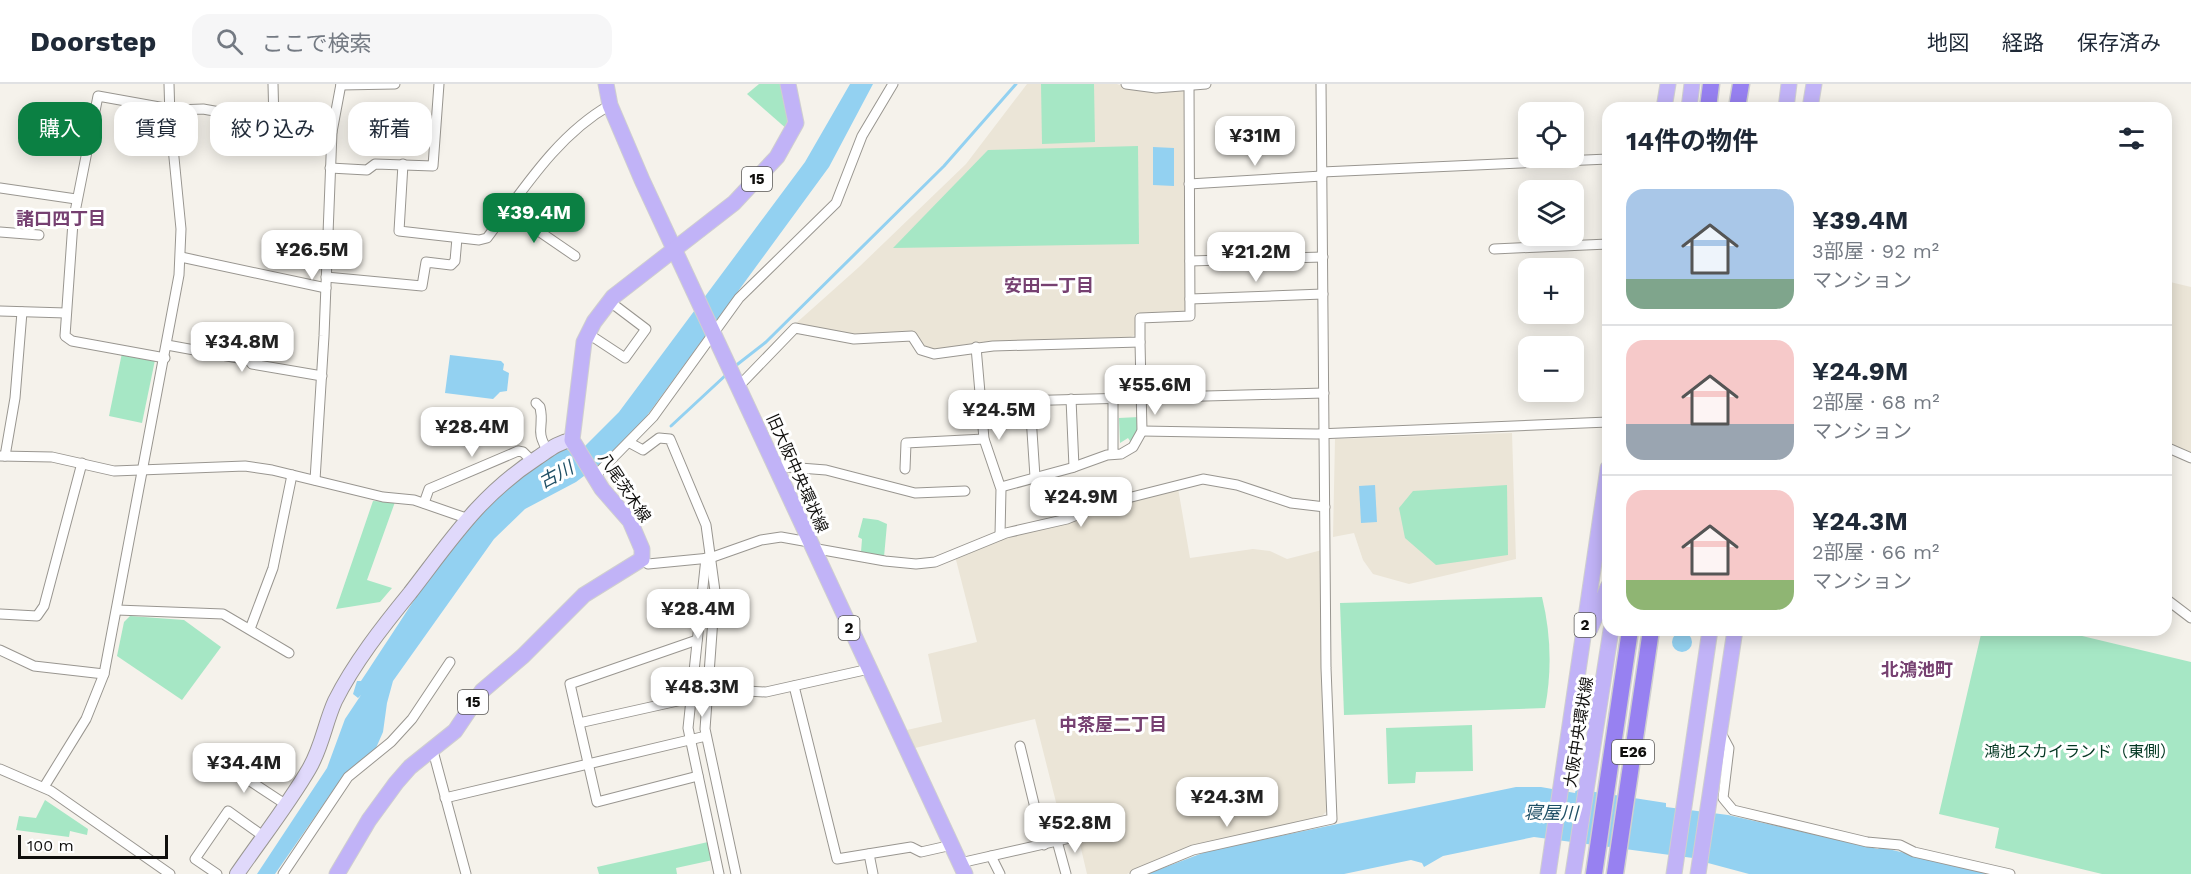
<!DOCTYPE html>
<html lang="ja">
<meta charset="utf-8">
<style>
:root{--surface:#fff;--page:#f6f6f7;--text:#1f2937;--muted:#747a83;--line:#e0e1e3;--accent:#0b8043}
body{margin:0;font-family:"Work Sans","Noto Sans JP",sans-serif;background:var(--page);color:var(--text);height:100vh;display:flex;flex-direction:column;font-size:22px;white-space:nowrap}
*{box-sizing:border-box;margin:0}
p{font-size:20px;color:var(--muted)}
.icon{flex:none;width:33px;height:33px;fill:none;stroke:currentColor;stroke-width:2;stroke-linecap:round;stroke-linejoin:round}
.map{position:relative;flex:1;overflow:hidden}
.sheet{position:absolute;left:1602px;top:18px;width:570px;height:534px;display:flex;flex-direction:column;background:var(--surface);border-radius:18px;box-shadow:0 3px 15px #0003}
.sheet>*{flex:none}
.hud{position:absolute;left:18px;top:18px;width:570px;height:54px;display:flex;gap:12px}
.buttons{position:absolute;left:1518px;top:18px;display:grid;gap:12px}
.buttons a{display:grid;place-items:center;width:66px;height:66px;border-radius:12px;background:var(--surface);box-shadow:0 3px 15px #0003;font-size:30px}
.scale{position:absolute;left:18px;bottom:15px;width:150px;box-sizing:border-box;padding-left:6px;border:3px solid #100f0d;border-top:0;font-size:16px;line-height:21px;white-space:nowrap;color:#100f0d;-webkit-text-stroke:4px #fff;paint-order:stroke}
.price{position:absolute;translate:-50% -51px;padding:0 14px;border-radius:12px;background:#fff;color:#222;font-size:20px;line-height:39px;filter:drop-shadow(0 2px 3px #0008)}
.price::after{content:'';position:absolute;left:50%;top:36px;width:18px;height:14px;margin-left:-9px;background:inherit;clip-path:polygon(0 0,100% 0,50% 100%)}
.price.current{background:var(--accent);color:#fff}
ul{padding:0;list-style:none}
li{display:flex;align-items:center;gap:18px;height:150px;padding:0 24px}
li+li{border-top:2px solid var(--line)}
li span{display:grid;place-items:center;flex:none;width:168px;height:120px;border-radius:18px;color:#555}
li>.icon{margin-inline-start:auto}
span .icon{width:72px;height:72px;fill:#fffc;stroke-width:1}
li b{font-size:26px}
h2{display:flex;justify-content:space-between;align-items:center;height:72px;padding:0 24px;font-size:26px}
.tag{padding:0 21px;border-radius:18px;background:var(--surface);box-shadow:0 3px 15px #0003;font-size:21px;line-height:54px}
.tag.current{background:var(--accent);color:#fff}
header{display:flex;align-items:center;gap:36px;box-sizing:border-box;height:84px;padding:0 30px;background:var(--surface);border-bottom:2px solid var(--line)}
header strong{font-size:28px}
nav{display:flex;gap:33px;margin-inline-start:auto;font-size:21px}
.search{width:420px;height:54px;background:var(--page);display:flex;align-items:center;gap:15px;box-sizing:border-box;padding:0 21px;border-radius:18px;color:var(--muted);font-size:22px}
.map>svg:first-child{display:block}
.built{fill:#ebe5d7}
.green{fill:#a6e7c5}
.water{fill:#93d1f1}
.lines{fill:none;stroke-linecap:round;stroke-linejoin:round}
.stream{stroke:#93d1f1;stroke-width:3}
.street-casing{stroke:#999690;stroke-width:11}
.secondary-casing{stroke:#999690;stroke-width:16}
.primary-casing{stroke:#cfcfcf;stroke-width:17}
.highway-casing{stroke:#cfcfcf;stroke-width:19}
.street{stroke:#fff;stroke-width:9}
.secondary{stroke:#e0d9fb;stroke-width:14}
.primary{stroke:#c1b3f7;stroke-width:15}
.highway{stroke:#9781f1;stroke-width:16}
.labels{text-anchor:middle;stroke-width:6;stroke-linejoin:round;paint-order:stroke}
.shield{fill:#fff;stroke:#585756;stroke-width:1.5}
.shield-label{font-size:15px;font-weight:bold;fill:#100f0d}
.street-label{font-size:16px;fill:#100f0d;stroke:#fff}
.park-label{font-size:16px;fill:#023621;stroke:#fff}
.neighbourhood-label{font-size:18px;font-weight:bold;fill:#764071;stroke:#fff}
.water-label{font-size:18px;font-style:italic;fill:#205066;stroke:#fff}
</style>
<header>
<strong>Doorstep</strong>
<div class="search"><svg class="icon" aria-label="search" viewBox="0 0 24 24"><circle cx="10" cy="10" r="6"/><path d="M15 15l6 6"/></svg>ここで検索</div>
<nav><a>地図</a><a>経路</a><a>保存済み</a></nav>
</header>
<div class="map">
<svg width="2191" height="790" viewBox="0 0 2191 790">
<rect width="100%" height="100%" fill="#f5f2eb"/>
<g class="built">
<path d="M1027,0H1117L1134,6L1151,8L1185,5L1186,227L1182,231L1136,232L1135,251L1128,254L979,258L936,266L925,264L914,249L854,251L794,241L859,183L966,80Z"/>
<path d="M2166,197L2191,203V370L2166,360Z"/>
<path d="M1512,349L1516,475L1409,500L1373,490L1363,476L1354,449L1333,453L1335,355Z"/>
<path d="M1178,404L1190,474L1253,465L1270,467L1287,475L1322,466L1328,726L1322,732L1179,766L1127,790H1087L1073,731L1060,734L1035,635L915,664L907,646L942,638L928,570L977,558L955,472L992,457Z"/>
</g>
<g class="green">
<path d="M759,0H784L789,25L788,46L747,10Z"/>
<path d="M1041,0H1094L1095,58L1042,60Z"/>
<path d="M1138,62L1139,160L893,164L988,66Z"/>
<path d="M122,269L155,276L142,339L109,332Z"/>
<path d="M1139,333V348L1132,360L1128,354L1120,359L1119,334Z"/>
<path d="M1507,401L1508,471L1436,481L1405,454L1399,424L1413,407Z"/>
<path d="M373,417L395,418L367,496L392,504L380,518L336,525Z"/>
<path d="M863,434L878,436L887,440L884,473L861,468L862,455L858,453Z"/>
<path d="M1542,513C1551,550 1552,587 1545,624L1344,631L1340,519Z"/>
<path d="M130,532L184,536L221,563L182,616L117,572L124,538Z"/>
<path d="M1982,546H2057L2191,578V790H2102L1995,764L1999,744L1939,730Z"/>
<path d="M1472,641L1473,687L1416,688L1415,699L1388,700L1386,644Z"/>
<path d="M45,716L88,745L87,751L70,747L69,753L16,746L19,732L36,734Z"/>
<path d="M708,758L713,776L676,784L677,790H599L597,783Z"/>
</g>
<g class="water">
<path d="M850,0H873L829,83L646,333L600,380L576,398L525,425L494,455L393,597L387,619L383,648L376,664L341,695L275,790H257L327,684L345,635L361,611L358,614L353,610L357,597H361C397,544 435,479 478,432C503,405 534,383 563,363L571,368L583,364L619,328L805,78Z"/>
<path d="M1153,63L1174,64V102L1153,101Z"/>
<path d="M450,271L501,277L504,280L503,286L509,289L507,307L500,308L493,315L445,309Z"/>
<path d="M1375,401L1377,438L1361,439L1359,402Z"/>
<circle cx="1682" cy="558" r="10"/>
<path d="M1516,703H1541L1575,709L1576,705L1666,719V723L1728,731L1878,765L1880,763L1992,790H1749L1708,779V776L1534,753L1443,772L1424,783L1422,779L1411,776L1344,790H1147L1208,767Z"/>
</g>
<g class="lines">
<g class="stream">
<path d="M734,283L766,258L944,82L1016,0"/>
<path d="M671,342L727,290"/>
</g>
<g class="street-casing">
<g id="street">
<path d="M273,0L274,38"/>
<path d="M1126,0L1156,4L1206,0"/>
<path d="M341,1L395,0"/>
<path d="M403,80L399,147L479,156L487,154C523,106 557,51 610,21"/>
<path d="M330,84L367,86L375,80L433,82L439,0"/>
<path d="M1322,88L1608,75"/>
<path d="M1189,100L1322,92"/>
<path d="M0,104L76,115"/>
<path d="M508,126L575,172"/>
<path d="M0,148L39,151"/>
<path d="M1494,165L1608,160"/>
<path d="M181,173L326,204"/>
<path d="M1190,177L1323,173"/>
<path d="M326,193L422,202L426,178L451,181L455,177L457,154"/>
<path d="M1190,215L1323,210"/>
<path d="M0,227L66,229"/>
<path d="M587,249L625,274L646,245L609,217"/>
<path d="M167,261L249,276L252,280L322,292"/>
<path d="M976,263L984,355L1001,405L1000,451"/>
<path d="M165,274L72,257L65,252L73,138L98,12L176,26L203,25L332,48"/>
<path d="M738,303L795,244L854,255L912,252L921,266L934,270L993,262L1140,258V234L1190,232L1189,2"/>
<path d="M1113,314V370"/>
<path d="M1071,315L1074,383"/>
<path d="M1030,317L1035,393"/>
<path d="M981,318L1324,309"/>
<path d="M536,319L540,323C545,344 534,345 548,367"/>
<path d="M1142,347L1317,350L1608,338"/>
<path d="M630,359L643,366L659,354L670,355L706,441L715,507L705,645L736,790"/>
<path d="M2166,363L2191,374"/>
<path d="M0,372L52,373L114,387L245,382L272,386L383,413L414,416L466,434"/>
<path d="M5,372L15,314L22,228"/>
<path d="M774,382L826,386L915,409L965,407"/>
<path d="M905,385L906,359L984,355"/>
<path d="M595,392L653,333L739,214L836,119L862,52L893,0"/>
<path d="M315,396L324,252L332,48L341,0"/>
<path d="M1001,403L1071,384L1107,371L1121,370L1133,363L1142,347L1140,258"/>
<path d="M424,419L429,405L518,367L523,368L532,377"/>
<path d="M812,464L885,477L916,480L935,478L1006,449L1067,435L1104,420L1203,395L1237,401L1291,419L1325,423"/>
<path d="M706,474L688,644L719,790"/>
<path d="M642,475L648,480L710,474L761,456L781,453L809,458"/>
<path d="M2166,515L2191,534"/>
<path d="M117,526L223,530L289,569"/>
<path d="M0,530L37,532L44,522L82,379"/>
<path d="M250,545L273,484L292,391"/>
<path d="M697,556L570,600L597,718L698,692"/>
<path d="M0,566L34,582L104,590"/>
<path d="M794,602L837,775L911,763L921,768L952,761"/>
<path d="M706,615L747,607L766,608L869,585"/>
<path d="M579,639L691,614"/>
<path d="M1721,649L1729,664L1723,714L1733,726L1867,758L1900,761L1914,768L2010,790"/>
<path d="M1020,662L1044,761"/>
<path d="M433,667L466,790"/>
<path d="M218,676L285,720"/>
<path d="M0,685L51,707L170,790"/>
<path d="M44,703L86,635L104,590L179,191L181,145L170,33L169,0"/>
<path d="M445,714L706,652"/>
<path d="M1057,757L1066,790"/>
<path d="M869,770L873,790"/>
<path d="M991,772L1000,790"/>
<path d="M960,779L1070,754"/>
<path d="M217,790L195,775L228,727L263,752"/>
<path d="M283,790L348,693L391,658L412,635L450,578"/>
<path d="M1135,790L1193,766L1332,735L1326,584L1321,0"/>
</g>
</g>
<g class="secondary-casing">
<path id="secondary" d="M237,790C261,755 288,721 309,685C322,663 325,639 335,617C354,579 383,542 410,509C451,456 479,412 537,374C549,366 558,358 572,356"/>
</g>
<g class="primary-casing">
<g id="primary">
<path d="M606,0L610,21L642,96L965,790"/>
<path d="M1664,24L1668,0"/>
<path d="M1689,24L1692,0"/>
<path d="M1786,24L1789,0"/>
<path d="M1810,24L1814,0"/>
<path d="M1590,545L1608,503"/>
<path d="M337,790L369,736L396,699L410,683L455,647L482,607L523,572L584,511L642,475V465L630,437L602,405L572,356L584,258L594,238L613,213L734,119L777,73L796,39L788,0"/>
<path d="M1548,790L1608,384"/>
<path d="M1573,790L1611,546"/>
<path d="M1674,790L1710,546"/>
<path d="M1698,790L1735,546"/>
</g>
</g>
<g class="highway-casing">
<g id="highway">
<path d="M1708,24L1711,0"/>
<path d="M1737,24L1741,0"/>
<path d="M1594,790L1630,546"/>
<path d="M1615,790L1651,546"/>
</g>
</g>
<use href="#street" class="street"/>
<use href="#secondary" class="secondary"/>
<use href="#primary" class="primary"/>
<use href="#highway" class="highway"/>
</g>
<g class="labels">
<g class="shield">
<rect x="742" y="83" width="30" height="24" rx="4.5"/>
<rect x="1574.5" y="529" width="21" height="24" rx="4.5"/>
<rect x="838.5" y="532" width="21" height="24" rx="4.5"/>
<rect x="458" y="606" width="30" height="24" rx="4.5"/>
<rect x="1612" y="656" width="42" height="24" rx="4.5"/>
</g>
<g class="shield-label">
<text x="757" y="100">15</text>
<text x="1585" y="546">2</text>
<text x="849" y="549">2</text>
<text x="473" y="623">15</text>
<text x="1633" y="673">E26</text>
</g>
<g class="street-label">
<text transform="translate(798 389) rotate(66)" y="6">旧大阪中央環状線</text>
<text transform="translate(625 403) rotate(56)" y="6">八尾茨木線</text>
<text transform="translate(1578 648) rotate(-81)" y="6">大阪中央環状線</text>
</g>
<g class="park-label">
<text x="2080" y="673">鴻池スカイランド（東側）</text>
</g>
<g class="neighbourhood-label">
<text x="61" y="141">諸口四丁目</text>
<text x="1049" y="208">安田一丁目</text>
<text x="1917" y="592">北鴻池町</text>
<text x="1113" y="647">中茶屋二丁目</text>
</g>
<g class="water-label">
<text transform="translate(556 391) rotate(-28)" y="6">古川</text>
<text transform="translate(1551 729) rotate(1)" y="6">寝屋川</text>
</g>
</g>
</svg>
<div class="buttons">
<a><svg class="icon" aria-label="locate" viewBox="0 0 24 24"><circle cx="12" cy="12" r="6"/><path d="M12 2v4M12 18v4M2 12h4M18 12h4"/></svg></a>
<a><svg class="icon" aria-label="layers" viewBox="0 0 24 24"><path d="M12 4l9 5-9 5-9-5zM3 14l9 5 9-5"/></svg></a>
<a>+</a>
<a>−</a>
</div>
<div class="scale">100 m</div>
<b class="price" style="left:1255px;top:83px">¥31M</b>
<b class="price current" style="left:534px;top:160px">¥39.4M</b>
<b class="price" style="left:312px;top:197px">¥26.5M</b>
<b class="price" style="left:1256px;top:199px">¥21.2M</b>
<b class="price" style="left:242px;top:289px">¥34.8M</b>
<b class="price" style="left:1155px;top:332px">¥55.6M</b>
<b class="price" style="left:999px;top:357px">¥24.5M</b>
<b class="price" style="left:472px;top:374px">¥28.4M</b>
<b class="price" style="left:1081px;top:444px">¥24.9M</b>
<b class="price" style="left:698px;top:556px">¥28.4M</b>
<b class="price" style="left:702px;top:634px">¥48.3M</b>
<b class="price" style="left:244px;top:710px">¥34.4M</b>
<b class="price" style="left:1227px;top:744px">¥24.3M</b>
<b class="price" style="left:1075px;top:770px">¥52.8M</b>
<div class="hud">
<a class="tag current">購入</a>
<a class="tag">賃貸</a>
<a class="tag">絞り込み</a>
<a class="tag">新着</a>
</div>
<section class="sheet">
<h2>14件の物件<svg class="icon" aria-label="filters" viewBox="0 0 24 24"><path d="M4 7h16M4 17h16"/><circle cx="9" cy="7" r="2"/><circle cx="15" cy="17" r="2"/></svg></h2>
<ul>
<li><span style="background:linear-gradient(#a9c7e8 75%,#7fa58c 0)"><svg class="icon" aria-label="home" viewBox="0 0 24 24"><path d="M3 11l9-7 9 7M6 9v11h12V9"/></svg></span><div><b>¥39.4M</b><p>3部屋 · 92 m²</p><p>マンション</p></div></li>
<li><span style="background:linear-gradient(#f6c9c9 70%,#9aa5b1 0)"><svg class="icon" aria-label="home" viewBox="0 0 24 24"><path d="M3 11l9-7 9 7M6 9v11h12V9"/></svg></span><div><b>¥24.9M</b><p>2部屋 · 68 m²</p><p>マンション</p></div></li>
<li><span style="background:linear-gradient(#f6c9c9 75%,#8fb573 0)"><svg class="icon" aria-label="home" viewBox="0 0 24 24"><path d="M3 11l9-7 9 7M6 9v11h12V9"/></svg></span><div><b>¥24.3M</b><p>2部屋 · 66 m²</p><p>マンション</p></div></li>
</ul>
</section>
</div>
